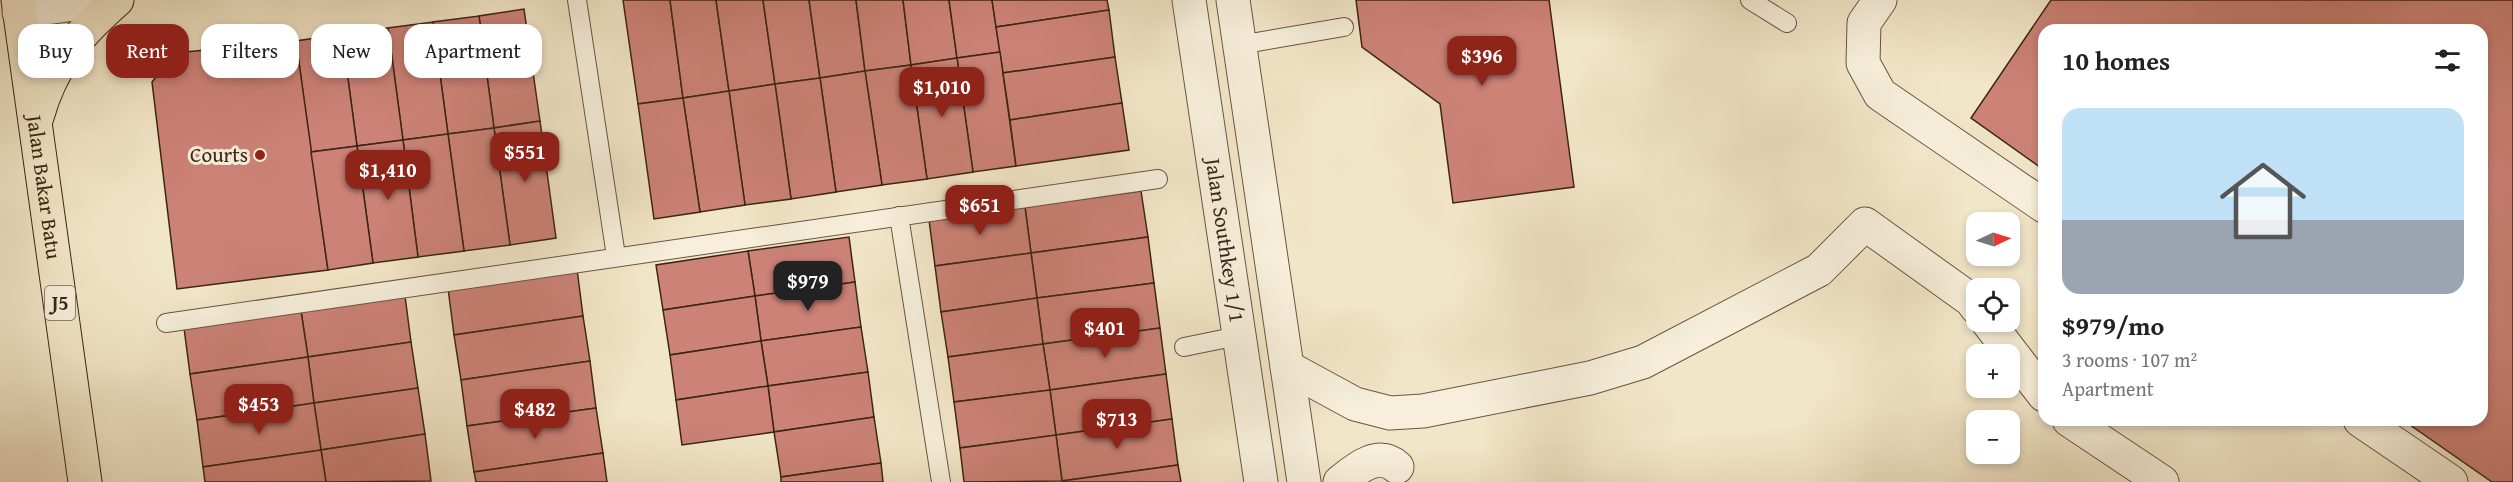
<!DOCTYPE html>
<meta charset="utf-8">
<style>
:root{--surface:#fff;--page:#f6f6f6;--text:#222;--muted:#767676;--accent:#8f2418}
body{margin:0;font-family:"Gentium Book Plus",serif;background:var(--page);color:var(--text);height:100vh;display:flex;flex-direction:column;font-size:22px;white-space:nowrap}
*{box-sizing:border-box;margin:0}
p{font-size:20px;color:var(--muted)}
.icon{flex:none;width:33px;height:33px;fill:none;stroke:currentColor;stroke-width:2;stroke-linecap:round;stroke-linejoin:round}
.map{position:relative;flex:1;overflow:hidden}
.drawer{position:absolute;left:2038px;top:24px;width:450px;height:402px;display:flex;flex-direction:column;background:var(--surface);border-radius:18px;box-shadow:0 3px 9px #0003}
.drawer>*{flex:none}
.banner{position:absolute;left:18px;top:24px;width:570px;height:54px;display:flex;gap:12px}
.needle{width:39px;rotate:86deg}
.controls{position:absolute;left:1966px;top:212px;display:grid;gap:12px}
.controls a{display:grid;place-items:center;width:54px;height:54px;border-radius:12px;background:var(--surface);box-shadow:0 3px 9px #0003;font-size:30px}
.price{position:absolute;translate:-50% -51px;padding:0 14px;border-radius:12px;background:var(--accent);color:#fff;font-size:20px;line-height:39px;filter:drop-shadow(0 2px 3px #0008)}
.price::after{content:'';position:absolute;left:50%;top:36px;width:18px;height:14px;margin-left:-9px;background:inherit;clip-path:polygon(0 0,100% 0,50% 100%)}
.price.selected{background:#222;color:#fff}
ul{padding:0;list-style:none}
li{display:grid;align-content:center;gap:12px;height:318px;padding:0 24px}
li span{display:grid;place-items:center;height:186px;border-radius:18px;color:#555}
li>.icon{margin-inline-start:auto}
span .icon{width:108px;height:108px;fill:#fffc;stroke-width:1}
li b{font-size:26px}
h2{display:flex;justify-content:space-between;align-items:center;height:72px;padding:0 24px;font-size:26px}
.chip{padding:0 21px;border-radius:18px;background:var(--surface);box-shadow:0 3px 9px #0003;font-size:21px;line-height:54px}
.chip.selected{background:var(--accent);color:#fff}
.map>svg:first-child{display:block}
.building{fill:#cc8277;stroke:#3a2517;stroke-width:1.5}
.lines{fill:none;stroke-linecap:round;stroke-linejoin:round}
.lane-casing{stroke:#685543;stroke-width:20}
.street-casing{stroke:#685543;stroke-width:35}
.primary-casing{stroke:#3a2517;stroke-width:35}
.lane{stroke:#f7efdb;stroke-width:18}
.street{stroke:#f7efdb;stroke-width:33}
.primary{stroke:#f2e6c8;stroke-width:33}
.poi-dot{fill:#8f2418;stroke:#f7efdb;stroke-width:2}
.labels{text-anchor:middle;stroke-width:6;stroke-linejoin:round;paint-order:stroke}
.shield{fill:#f7efdb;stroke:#736252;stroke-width:1.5}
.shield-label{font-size:20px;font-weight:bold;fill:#3a2517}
.poi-label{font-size:21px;fill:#3a2517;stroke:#f7efdb;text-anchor:end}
.street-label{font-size:21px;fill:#3a2517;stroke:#f7efdb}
</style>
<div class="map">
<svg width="2513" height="482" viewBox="0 0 2513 482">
<rect width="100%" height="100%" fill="#f2e6c8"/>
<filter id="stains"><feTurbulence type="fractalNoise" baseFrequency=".00333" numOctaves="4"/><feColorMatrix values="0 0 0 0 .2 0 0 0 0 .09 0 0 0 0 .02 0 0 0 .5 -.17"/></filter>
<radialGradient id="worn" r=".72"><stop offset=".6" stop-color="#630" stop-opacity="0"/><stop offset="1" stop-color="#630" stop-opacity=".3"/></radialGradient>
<g class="building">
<path d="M623,0H670L683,98L638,104Z"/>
<path d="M670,0H716L729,91L683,98Z"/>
<path d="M716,0H763L775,84L729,91Z"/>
<path d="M763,0H809L820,78L775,84Z"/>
<path d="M809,0H856L865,71L820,78Z"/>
<path d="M856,0H903L911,65L865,71Z"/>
<path d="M903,0H949L957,58L911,65Z"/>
<path d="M949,0H992L1000,52L957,58Z"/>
<path d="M992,0H1107L1109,10L996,27Z"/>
<path d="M1356,0H1549L1574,187L1453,203L1440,104L1362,47Z"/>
<path d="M2051,0H2513V482H2492L2403,420H2482V30H2044V170L1971,118Z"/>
<path d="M524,9L540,121L494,128L479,16Z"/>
<path d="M1109,10L1115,57L1003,73L996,27Z"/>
<path d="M479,16L494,128L448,134L433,22Z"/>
<path d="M433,22L448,134L403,140L388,28Z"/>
<path d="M388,28L403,140L357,146L342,34Z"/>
<path d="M342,34L357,146L311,152L296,41Z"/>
<path d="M296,41L328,270L177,289L152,82L175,53Z"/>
<path d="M1000,52L1016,166L973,172L957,58Z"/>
<path d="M1115,57L1122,103L1010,120L1003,73Z"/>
<path d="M957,58L973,172L927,179L911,65Z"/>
<path d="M911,65L927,179L882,185L865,71Z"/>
<path d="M865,71L882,185L836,192L820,78Z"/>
<path d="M820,78L836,192L791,199L775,84Z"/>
<path d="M775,84L791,199L745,205L729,91Z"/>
<path d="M729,91L745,205L700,212L683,98Z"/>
<path d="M683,98L700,212L654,219L638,104Z"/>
<path d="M1122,103L1129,150L1016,166L1010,120Z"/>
<path d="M540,121L556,238L510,245L494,128Z"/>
<path d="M494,128L510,245L464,251L448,134Z"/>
<path d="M448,134L464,251L418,257L403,140Z"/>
<path d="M403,140L418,257L373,263L357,146Z"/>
<path d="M357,146L373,263L328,270L311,152Z"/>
<path d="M1141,191L1148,237L1031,253L1025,207Z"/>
<path d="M1025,207L1031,253L935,266L929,220Z"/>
<path d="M849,237L855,282L755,296L748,251Z"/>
<path d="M1148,237L1154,283L1037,298L1031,253Z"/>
<path d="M748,251L755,296L663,310L656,265Z"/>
<path d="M1031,253L1037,298L941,312L935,266Z"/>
<path d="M577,269L583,316L454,335L448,288Z"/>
<path d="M855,282L861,327L761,341L755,296Z"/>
<path d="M1154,283L1160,328L1043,344L1037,298Z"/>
<path d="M405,296L411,342L308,357L301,311Z"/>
<path d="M755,296L761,341L670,355L663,310Z"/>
<path d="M1037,298L1043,344L948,357L941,312Z"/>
<path d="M301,311L308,357L190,374L184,328Z"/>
<path d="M583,316L590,361L461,380L454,335Z"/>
<path d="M861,327L868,372L768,386L761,341Z"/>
<path d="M1160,328L1166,374L1050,390L1043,344Z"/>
<path d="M761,341L768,386L676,400L670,355Z"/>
<path d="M411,342L418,388L314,403L308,357Z"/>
<path d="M1043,344L1050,390L954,402L948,357Z"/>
<path d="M308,357L314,403L197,420L190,374Z"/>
<path d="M590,361L596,408L467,426L461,380Z"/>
<path d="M868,372L874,417L774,432L768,386Z"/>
<path d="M1166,374L1172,419L1056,435L1050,390Z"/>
<path d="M768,386L774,432L682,445L676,400Z"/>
<path d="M418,388L425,434L321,450L314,403Z"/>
<path d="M1050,390L1056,435L960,448L954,402Z"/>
<path d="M314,403L321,450L203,467L197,420Z"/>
<path d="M596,408L603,453L474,472L467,426Z"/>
<path d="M874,417L881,463L781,477L774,432Z"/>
<path d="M1172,419L1178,465L1062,481L1056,435Z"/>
<path d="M425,434L431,481L326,482L321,450Z"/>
<path d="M1056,435L1062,481L964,482L960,448Z"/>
<path d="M321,450L326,482H205L203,467Z"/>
<path d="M603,453L607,482H476L474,472Z"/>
<path d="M881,463L883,482H781V477Z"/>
<path d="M1178,465L1181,482H1062V481Z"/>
</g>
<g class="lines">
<g class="lane-casing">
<g id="lane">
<path d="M577,0L616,256"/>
<path d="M1750,0L1787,23"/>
<path d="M1239,45L1344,27"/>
<path d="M899,216L941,482"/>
<path d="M166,323L1158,179"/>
<path d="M1184,347L1238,336"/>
</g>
</g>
<g class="street-casing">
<g id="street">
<path id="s1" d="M1189,0L1261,482"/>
<path d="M1233,0L1304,482"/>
<path d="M1880,0L1864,23L1863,63L1880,94L2044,206"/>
<path d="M19,12L101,0"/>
<path d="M1987,321L2044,395"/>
<path d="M1287,367L1355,404L1390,413L1423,411L1590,378L1643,362L1819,270L1865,224L1971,300L1977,308"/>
<path d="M2069,420L2162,482"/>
<path d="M2360,420L2451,482"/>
<path d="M1340,482C1356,469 1378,450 1397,467"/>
</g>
</g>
<g class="primary-casing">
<g id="primary">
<path id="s2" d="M18,0L85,482"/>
<path d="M37,117C52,64 76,36 117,0"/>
</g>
</g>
<use href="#lane" class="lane"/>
<use href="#street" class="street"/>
<use href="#primary" class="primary"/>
</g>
<circle class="poi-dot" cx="260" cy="155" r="6"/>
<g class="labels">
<rect class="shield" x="45" y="286" width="30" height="34" rx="4.5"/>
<g class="shield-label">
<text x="60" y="310">J5</text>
</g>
<g class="poi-label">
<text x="248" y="162">Courts</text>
</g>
<g class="street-label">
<text dy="7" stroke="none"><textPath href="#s2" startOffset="189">Jalan Bakar Batu</textPath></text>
<text dy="7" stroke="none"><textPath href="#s1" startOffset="243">Jalan Southkey 1/1</textPath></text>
</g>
</g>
<rect width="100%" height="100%" filter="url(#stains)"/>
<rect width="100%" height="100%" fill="url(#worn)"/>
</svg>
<div class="controls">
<a><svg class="needle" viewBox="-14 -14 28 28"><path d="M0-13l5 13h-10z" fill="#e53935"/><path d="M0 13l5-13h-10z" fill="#767676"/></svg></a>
<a><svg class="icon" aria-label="locate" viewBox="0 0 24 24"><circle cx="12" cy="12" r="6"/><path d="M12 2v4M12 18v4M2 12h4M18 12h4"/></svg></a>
<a>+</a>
<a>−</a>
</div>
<b class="price" style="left:1482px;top:87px">$396</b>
<b class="price" style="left:942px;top:118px">$1,010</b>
<b class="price" style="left:525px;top:183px">$551</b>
<b class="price" style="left:388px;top:201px">$1,410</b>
<b class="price" style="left:980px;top:236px">$651</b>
<b class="price selected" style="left:808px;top:312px">$979</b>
<b class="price" style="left:1105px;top:359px">$401</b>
<b class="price" style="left:259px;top:435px">$453</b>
<b class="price" style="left:535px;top:440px">$482</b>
<b class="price" style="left:1117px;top:450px">$713</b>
<div class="banner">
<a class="chip">Buy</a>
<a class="chip selected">Rent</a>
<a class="chip">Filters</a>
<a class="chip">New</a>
<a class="chip">Apartment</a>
</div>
<section class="drawer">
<h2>10 homes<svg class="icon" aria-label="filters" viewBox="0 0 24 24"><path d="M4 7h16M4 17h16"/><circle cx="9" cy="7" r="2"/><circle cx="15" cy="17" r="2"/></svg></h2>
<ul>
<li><span style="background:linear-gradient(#bfe0f5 60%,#9aa5b1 0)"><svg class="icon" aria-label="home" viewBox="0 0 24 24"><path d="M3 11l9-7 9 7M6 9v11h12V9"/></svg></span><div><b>$979/mo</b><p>3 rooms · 107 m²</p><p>Apartment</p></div></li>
</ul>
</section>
</div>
